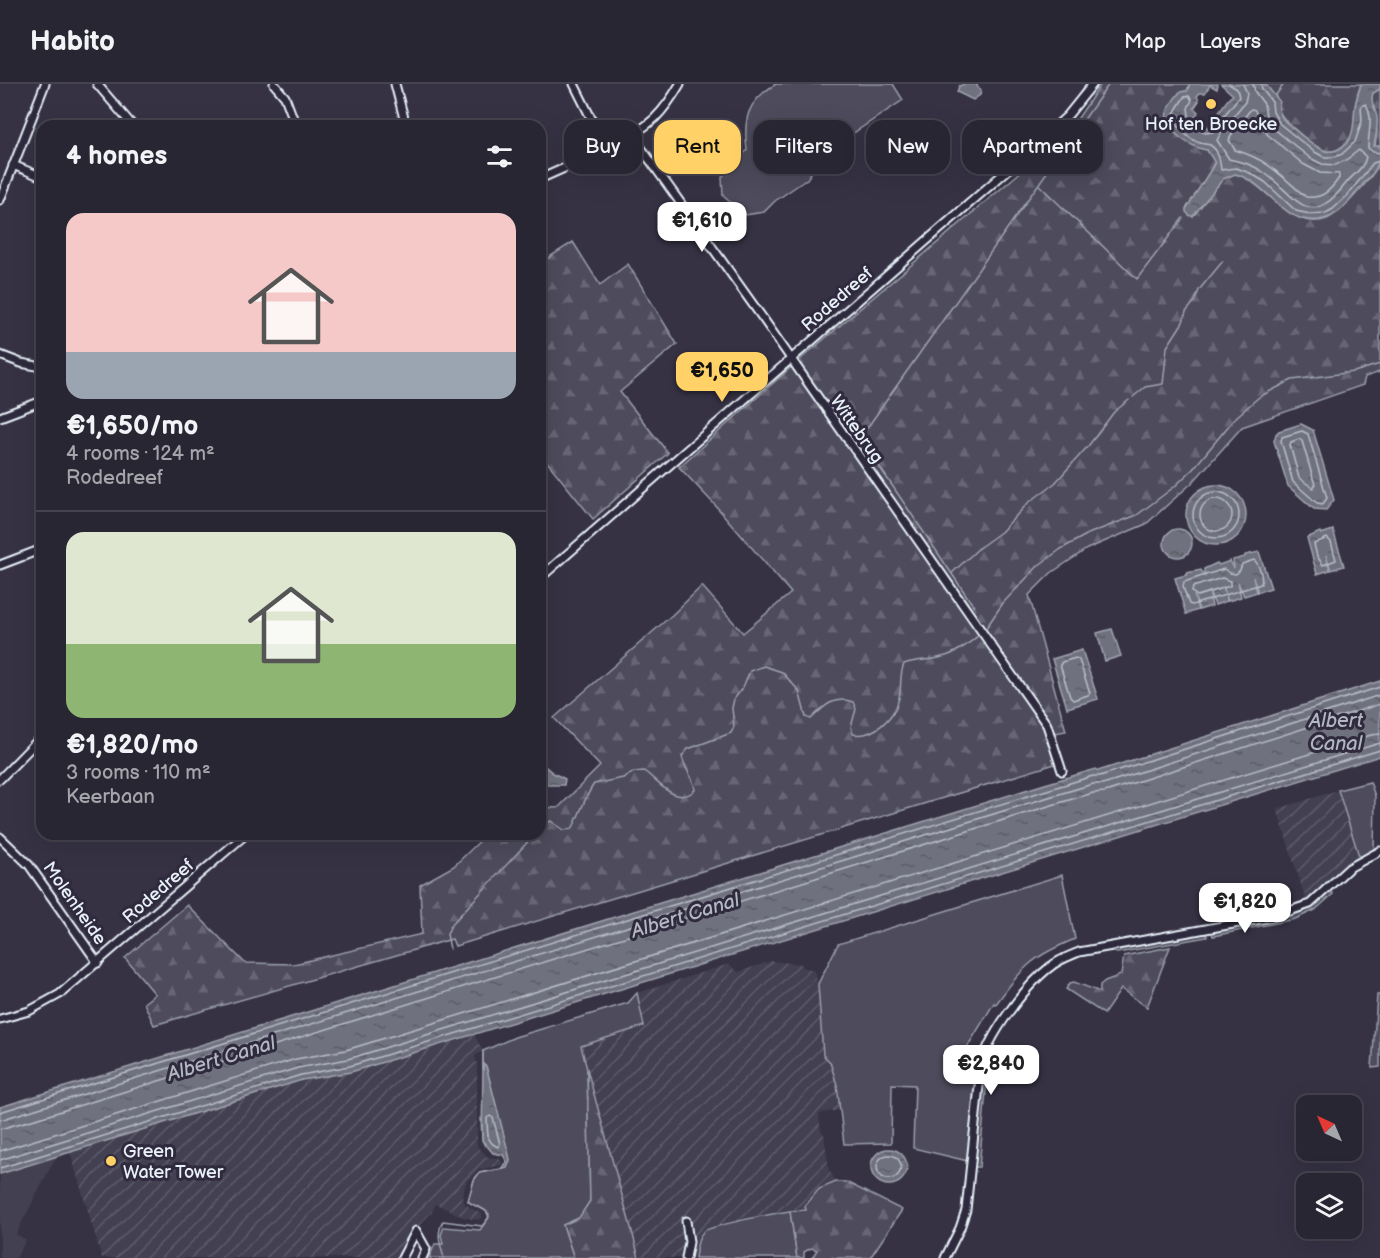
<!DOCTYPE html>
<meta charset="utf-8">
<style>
:root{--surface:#282633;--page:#302e3b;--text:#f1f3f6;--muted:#a5a5ac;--line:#44434e;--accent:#ffd166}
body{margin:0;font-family:"Balsamiq Sans",sans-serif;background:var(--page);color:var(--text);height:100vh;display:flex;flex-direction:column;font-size:22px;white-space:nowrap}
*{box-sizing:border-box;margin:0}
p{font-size:20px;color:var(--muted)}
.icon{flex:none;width:33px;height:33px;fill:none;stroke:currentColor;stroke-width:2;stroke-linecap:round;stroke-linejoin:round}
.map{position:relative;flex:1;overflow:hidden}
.side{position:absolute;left:36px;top:36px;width:510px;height:720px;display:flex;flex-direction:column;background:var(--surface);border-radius:18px;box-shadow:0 6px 24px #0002,0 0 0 2px var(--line)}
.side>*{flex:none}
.top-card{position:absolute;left:564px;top:36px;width:570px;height:54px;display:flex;gap:12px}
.needle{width:39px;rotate:316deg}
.buttons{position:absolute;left:1296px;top:1011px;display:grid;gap:12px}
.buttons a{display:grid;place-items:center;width:66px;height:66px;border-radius:12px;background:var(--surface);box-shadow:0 6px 24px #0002,0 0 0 2px var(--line);font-size:30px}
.price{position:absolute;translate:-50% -51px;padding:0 14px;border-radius:12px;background:#fff;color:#222;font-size:20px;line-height:39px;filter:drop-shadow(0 2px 3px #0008)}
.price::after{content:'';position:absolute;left:50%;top:36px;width:18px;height:14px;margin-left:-9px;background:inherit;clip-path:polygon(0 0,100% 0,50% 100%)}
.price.on{background:var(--accent);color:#111}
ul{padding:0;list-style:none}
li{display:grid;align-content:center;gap:12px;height:318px;padding:0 30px}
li+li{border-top:2px solid var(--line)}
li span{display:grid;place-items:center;height:186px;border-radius:18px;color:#555}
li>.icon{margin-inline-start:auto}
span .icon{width:108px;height:108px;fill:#fffc;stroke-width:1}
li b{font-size:26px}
h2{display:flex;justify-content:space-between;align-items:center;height:72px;padding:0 30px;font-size:26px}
.pill{padding:0 21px;border-radius:18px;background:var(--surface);box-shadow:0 6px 24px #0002,0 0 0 2px var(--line);font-size:21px;line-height:54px}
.pill.on{background:var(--accent);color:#111}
header{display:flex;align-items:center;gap:36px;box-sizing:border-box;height:84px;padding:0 30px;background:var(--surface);border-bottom:2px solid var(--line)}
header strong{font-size:28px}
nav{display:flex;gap:33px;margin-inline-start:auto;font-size:21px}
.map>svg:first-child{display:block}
.built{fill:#433f51}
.industrial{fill:url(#industrial-furrows)}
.green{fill:#4d4b5c;stroke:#9a9eaa;stroke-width:1.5}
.forest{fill:url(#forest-firs);stroke:#9a9eaa;stroke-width:1.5}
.water{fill:url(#water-ripples);stroke:#a0a4af;stroke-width:1.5}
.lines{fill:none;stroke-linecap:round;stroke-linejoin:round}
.shore{stroke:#b8bec8;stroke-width:1.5}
.stream{stroke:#a0a4af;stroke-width:1.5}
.minor-casing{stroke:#e8f1f8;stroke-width:11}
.minor{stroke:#2f2a3d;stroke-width:7}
.poi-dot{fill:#ffd166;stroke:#2f2a3d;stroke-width:2}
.labels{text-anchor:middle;stroke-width:6;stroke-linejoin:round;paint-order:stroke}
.poi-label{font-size:18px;fill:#e8f1f8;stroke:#2f2a3d}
.street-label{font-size:18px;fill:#e8f1f8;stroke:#2f2a3d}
.water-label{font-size:20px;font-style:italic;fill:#b2b7c2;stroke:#2f2a3d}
</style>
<header>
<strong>Habito</strong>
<nav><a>Map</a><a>Layers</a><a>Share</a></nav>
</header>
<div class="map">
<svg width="1380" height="1174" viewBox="0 0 1380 1174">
<defs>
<pattern id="industrial-furrows" width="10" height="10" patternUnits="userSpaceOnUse" patternTransform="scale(1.5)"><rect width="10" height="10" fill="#433f51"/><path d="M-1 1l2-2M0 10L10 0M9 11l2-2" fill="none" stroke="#5e5b6b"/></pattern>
<pattern id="forest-firs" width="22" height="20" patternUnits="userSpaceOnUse" patternTransform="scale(1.5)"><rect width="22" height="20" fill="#4d4b5c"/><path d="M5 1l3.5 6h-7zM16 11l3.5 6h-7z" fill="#676574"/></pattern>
<pattern id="water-ripples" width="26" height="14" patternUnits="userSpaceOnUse" patternTransform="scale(1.5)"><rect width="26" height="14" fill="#70717f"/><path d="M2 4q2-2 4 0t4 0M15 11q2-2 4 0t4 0" fill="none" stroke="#5b5c64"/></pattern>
</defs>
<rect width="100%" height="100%" fill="#363244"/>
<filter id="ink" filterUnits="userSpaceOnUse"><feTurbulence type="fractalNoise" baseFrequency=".0167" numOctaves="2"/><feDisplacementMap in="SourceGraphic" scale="12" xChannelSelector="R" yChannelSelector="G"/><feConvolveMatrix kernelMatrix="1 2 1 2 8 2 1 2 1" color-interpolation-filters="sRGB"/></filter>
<g filter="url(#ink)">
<path class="built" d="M56,1073L16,1150L26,1156L16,1174H0V1090Z"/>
<g class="industrial">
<path d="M1338,706L1360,775L1341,787L1306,817L1277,725Z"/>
<path d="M771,877L802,880L803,883L814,886L818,900L823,971L832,981L841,1026L821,1029L819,1031L821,1047L824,1050L829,1086L836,1098L819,1105L805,1122L806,1125L803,1127L762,1131L699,1154L695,1174H639L581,962L644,942L637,909L729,880L738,888Z"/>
<path d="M474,950L483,967L475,972L477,980V1062L488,1073L499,1075L503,1079L501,1081L478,1086L467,1097L462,1111L463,1116L465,1120L482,1130V1134L478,1136L463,1133L436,1120L432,1128L408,1153L396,1174H102L70,1068L303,996L351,988Z"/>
</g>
<g class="green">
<path d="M776,0H893L903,16L825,68L807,95L775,117L764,128L745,131L723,112L722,93L747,66C743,35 747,17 776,0Z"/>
<path d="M1370,698L1375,712L1374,768L1360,775L1338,706Z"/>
<path d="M1062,791L1075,855C1031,873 1024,882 996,920L994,919L966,965L964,977L978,980L968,1077L913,1064L915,1001L892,1000L891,1059L844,1060L837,1001L830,978L823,971L818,900L838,860Z"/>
<path d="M1330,807L1333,810L1315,826L1295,835L1213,852L1212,848L1292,831L1312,823Z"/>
<path d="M1206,849L1207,853L1117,869L1107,866Z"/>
<path d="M637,909L644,942L581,962L587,985L590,1117L579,1134L563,1141L574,1174H429L435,1160H443L441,1151L444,1143L480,1146L489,1133C486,1122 475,1124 468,1117L474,1096L479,1089L504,1085L510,1077L486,982L483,981V967L515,953L628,919Z"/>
<path d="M1377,911H1380V983L1372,984Z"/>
<path d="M984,986H988L979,1083H975Z"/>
<path d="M790,1127L797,1174H695C696,1166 697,1154 703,1148C711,1141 777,1129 790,1127Z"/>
</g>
<g class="forest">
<path d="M1101,0H1190L1187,7L1180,8L1167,29C1178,45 1187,63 1207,66L1215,77L1202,103L1186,125L1193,132L1223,95L1235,90C1267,98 1291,149 1327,135C1334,132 1340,125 1346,120C1355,112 1376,89 1380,77V288L1365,293L1363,301L1242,343L1193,398L1146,440L1087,465L1051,489L1029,511L1066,647L1055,649L989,551L983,556L1044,642L1055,680L455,862L452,855L154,941L144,919L155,910L125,874L187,821L245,879L294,880L422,850L420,801L454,782L487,750H540V723L558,724L600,682L554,634L672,531L702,502L743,549L791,509L715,421L679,383L789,285L1070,46Z"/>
<path d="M1262,0H1361C1359,7 1356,15 1355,22C1353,38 1358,53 1340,64C1337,66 1332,68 1327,67C1316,65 1282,37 1279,26C1277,22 1278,21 1279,18L1267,2Z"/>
<path d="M1380,5V62L1375,63L1377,47L1371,14L1373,9Z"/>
<path d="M573,158L600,201L628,180L677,260L620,308L668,369L593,435L548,379L540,375V179Z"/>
<path d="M1170,863L1147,923L1121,905L1104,930L1066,905L1070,899L1074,898L1100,908V901L1105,897L1121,891L1124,872Z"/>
<path d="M587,985L633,1151L639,1174H574L563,1141L579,1134L590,1117Z"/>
<path d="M836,1098H846L902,1126L870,1174H812L817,1166L811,1164L804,1168V1174H797L790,1127L806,1126L805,1122L819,1105Z"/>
</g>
<g class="water">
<path d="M964,0H976L981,7L980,11L973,16L957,8L959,2Z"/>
<path d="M1190,0H1218L1217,5L1210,1L1205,9H1200L1197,12L1199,17L1194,24L1198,28L1195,34L1205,40L1208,44L1210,43L1211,38L1229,14L1233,11L1221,0H1262L1267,2L1280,18C1277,24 1279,29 1283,35C1289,42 1316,64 1325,67C1329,68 1335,67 1339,65C1356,55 1353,39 1355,23C1356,16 1359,7 1361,0H1380V5L1373,9C1370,18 1375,24 1377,33C1378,43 1376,52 1374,62H1380C1380,91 1370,89 1355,110C1346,123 1335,134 1318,136C1281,140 1270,99 1235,90L1223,95L1193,132H1190L1186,128V125L1215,79L1207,66C1193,65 1162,46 1167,29C1169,21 1175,14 1180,8L1187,7Z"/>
<path d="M1301,340L1313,346L1334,416L1326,426L1314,425L1288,402L1274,357L1276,350L1279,347Z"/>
<circle cx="1216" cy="431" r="30"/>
<circle cx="1178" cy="459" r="14"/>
<path d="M1333,446L1344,482L1331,486L1326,471L1330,486L1317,490L1307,454L1320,448L1321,450Z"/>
<path d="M1259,468L1271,504L1258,508L1253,493L1257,508L1244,512L1238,498L1241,513L1228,517L1223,502L1227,517L1215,521L1209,507L1212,522L1199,526L1194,511L1198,526L1186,530L1175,494L1186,491L1187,489L1201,486L1205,493L1204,485L1217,479L1219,481L1230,477L1234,484L1233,476L1245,473V471Z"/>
<path d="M1112,545L1121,572L1105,577L1097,549Z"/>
<path d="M1082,566L1098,615L1067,624L1052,575Z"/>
<path d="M1380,597V672L351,988L302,996L0,1090V1023L1045,700L1096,685L1098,687Z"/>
<path d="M540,678L553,689L565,695L564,701H548L540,692Z"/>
<path d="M483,981L486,982L509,1071L510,1077L507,1084L501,1085L507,1078L503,1071L493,1069L482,1056Z"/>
<circle cx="889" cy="1083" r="18"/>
</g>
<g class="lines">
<g class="shore">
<path d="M1229,0L1237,5L1239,13L1218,39L1213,48L1205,49L1190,38L1188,24L1192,16L1189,12L1184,13L1173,31C1176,43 1188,55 1200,59C1202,60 1208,60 1210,61C1219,66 1220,78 1221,86L1236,84L1250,89L1265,98L1296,127L1310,130L1326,129L1333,125L1347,112L1373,79L1380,77"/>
<path d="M1243,0L1247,9L1245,18L1225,42L1217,56L1229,75C1241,78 1252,80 1263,88C1297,111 1308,150 1347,98C1354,90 1364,84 1366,73L1359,66L1346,76L1335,81L1322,80L1310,74L1273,44L1266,31L1264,20L1255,8L1253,0"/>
<path d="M1261,0L1262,5L1272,18L1273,28L1280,40L1313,67L1324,73H1334L1342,70L1355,58L1362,37L1361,22L1366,20C1374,35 1368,48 1368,64L1373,68L1380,69"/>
<path d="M1251,25L1255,26L1258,36L1268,51L1303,80L1320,89L1339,90V94C1330,107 1322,115 1306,113C1280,91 1269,76 1235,66L1229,56L1234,46Z"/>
<path d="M1302,347L1308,350L1327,414L1323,420L1317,419L1293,398L1281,357L1282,353Z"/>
<path d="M1299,355L1302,357L1315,401L1313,404L1299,394L1290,361L1291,358Z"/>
<circle cx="1216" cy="431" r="23"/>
<circle cx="1216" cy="431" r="16"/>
<path d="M1327,454L1331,458L1336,476L1323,481L1317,472L1314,460Z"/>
<path d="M1254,476C1260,481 1263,494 1261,500L1192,521L1189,520L1183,503L1184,498L1224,485L1230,489L1236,490L1240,486L1242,480Z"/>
<path d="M1222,494L1230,497V502L1197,512L1192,508L1193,503Z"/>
<path d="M1076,574L1079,576L1090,609L1088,611L1073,616L1070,613L1060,581L1062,578Z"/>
<path d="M0,1028L1047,706L1093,692H1100L1380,603"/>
<path d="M490,1032L493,1034L500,1060L498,1063C485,1058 488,1047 487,1034Z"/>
<path d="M0,1036L1049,713L1093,700H1103L1380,611"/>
<path d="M0,1045L39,1034L1052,721L1093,709L1105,708L1380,620"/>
<path d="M0,1067L296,975L346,966L1371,651L1380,650"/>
<circle cx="889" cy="1083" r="12"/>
<path d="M0,1076L298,984L348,975L1380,659"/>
<path d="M0,1084L301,991L350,982L1380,666"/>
</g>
<g class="stream">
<path d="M1275,12L1284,0"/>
<path d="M1039,101L1137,195L1183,134"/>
<path d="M1133,313L1145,303L1163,300L1167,263L1183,238L1186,228L1195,217L1199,206L1223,177"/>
<path d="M952,489L980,463L1001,448L1028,419L1055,399L1089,361L1114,328L1129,316"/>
<path d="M975,524L860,354L1109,0"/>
<path d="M984,547L1003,519L1039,481L1061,465L1088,450L1137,431L1174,403L1193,385L1235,334L1259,313L1292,296L1354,288L1380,280"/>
<path d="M540,744L551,737L564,746L572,745C580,731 584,714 594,700L623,694L634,688L644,687C659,698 676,723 695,706C694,693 684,685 682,672L688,665L731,649L734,643L732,624L734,615L742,605L750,587L764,582L782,588L799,607L806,633L811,635C823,623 834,611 853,618L856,625L851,643L853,650C874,654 895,633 899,614C902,602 899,591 904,580C916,575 930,577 942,573C956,570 968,560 979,551"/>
<path d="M450,865L447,850L451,841L535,750"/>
<path d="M483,967V985"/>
<path d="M481,1034L482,1056L485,1062"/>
<path d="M444,1174C440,1160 436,1150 443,1137L482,1142L488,1135L489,1130C483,1123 474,1123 468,1117L474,1096L479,1089L501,1085L505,1080"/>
</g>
<g class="minor-casing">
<g id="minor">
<path d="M97,0L133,42"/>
<path d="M274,0L285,13L296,42"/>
<path d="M395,0L406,42"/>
<path d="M574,0L606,64"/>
<path d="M632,51L764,236L1047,641L1062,687"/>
<path d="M13,81L42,93"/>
<path d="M540,95C578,77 624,62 655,34C665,24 673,12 680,0"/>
<path d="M0,116L45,0"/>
<path d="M0,271L21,279L42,283"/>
<path d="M0,333L42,317"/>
<path d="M0,481L42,465"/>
<path d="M540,494L1018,77L1068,31L1093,0"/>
<path d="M0,695L42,652"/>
<path d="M0,753L29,781L98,879"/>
<path d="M0,935L29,927L60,910L246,750"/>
<path d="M686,1137L689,1158L686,1174"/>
<path d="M402,1174L416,1147L426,1165L422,1174"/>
<path d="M945,1174L960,1144L966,1126L981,983C987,953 1025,902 1050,883C1058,876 1069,872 1079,868L1272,833L1310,820L1349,784L1380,767"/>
</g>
</g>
<use href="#minor" class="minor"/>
</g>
</g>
<g class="poi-dot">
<circle cx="1211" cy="20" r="6"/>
<circle cx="111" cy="1077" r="6"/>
</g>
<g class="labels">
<g class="poi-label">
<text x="1211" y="46">Hof ten Broecke</text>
<text x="123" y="1073" text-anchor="start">Green<tspan x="123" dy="21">Water Tower</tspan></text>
</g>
<g class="street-label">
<text transform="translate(837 215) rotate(-41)" y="6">Rodedreef</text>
<text transform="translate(857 345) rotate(55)" y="6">Wittebrug</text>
<text transform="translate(158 807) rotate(-41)" y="6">Rodedreef</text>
<text transform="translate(75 819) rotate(55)" y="6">Molenheide</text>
</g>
<g class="water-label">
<text x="1336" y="643">Albert<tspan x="1336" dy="23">Canal</tspan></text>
<text transform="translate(685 831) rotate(-17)" y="7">Albert Canal</text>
<text transform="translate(221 974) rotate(-17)" y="7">Albert Canal</text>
</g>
</g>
</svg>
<div class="buttons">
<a><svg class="needle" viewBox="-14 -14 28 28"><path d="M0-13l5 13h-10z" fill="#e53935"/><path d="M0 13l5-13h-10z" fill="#a5a5ac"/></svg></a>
<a><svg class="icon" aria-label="layers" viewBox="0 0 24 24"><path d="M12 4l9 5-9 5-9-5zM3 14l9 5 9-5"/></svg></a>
</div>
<b class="price" style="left:702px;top:169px">€1,610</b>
<b class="price on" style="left:722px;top:319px">€1,650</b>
<b class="price" style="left:1245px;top:850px">€1,820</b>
<b class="price" style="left:991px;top:1012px">€2,840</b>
<div class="top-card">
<a class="pill">Buy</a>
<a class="pill on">Rent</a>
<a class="pill">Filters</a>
<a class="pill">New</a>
<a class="pill">Apartment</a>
</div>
<section class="side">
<h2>4 homes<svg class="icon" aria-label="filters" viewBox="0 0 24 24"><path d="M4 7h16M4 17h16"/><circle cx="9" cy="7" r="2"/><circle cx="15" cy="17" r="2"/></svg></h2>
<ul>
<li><span style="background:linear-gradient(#f6c9c9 75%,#9aa5b1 0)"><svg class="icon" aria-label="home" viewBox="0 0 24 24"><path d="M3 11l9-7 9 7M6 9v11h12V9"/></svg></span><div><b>€1,650/mo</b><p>4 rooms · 124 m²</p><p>Rodedreef</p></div></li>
<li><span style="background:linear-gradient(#dfe7d0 60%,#8fb573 0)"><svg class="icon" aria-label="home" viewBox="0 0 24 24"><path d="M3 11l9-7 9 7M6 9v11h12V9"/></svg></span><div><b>€1,820/mo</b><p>3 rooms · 110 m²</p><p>Keerbaan</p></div></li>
</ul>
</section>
</div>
